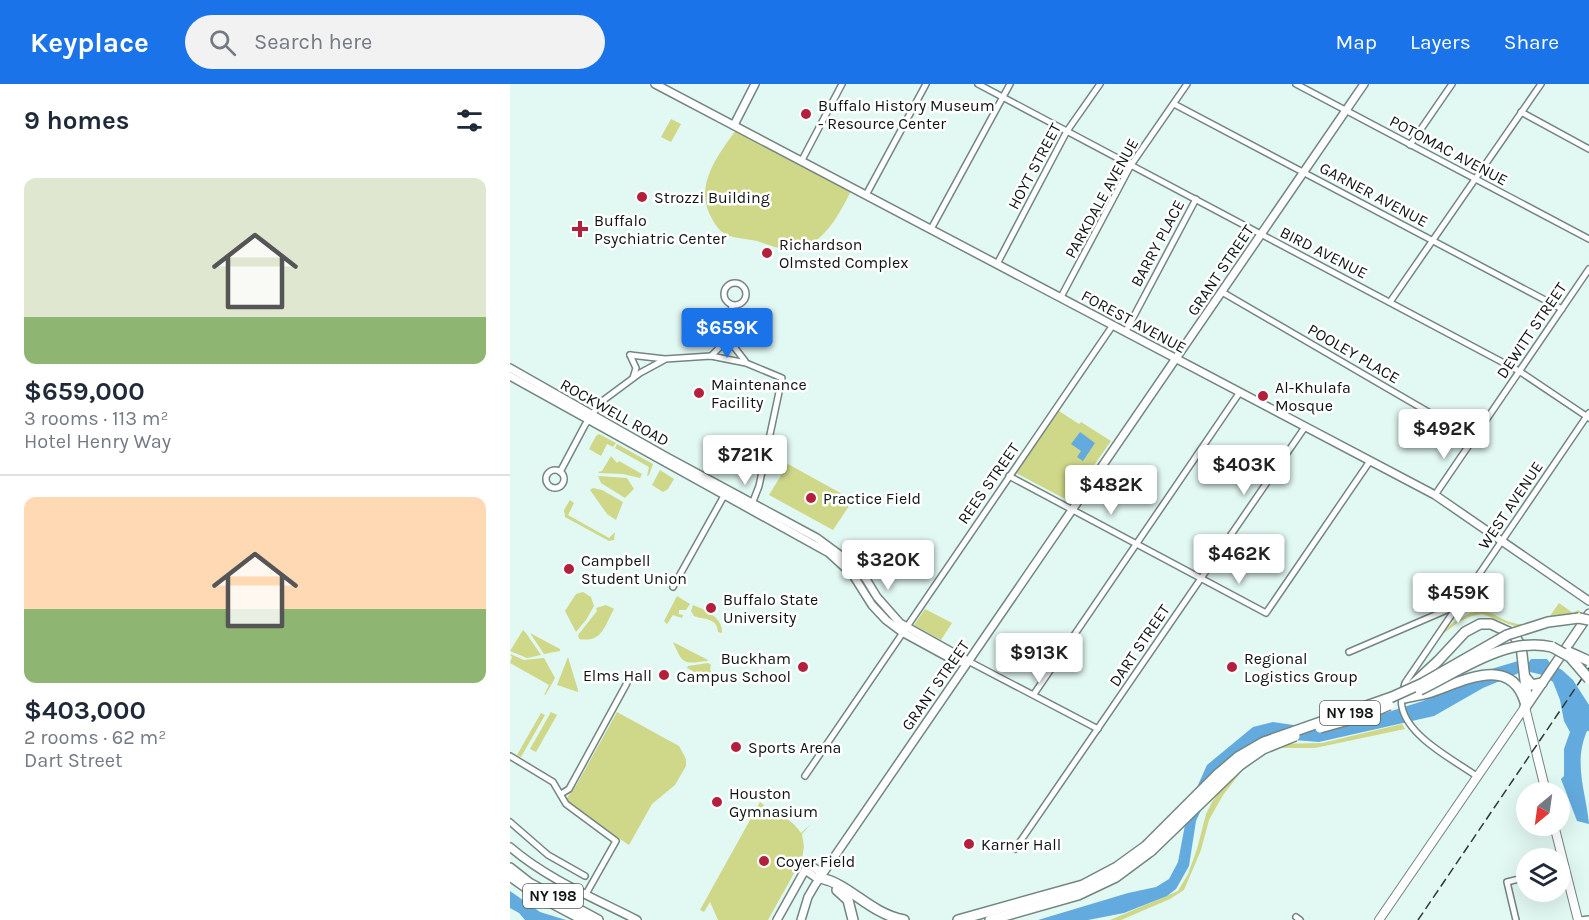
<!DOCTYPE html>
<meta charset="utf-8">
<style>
:root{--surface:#fff;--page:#f2f2f3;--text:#1f2937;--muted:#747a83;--line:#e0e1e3;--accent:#1a73e8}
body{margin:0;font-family:Karla,sans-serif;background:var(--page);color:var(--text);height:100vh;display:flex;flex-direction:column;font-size:22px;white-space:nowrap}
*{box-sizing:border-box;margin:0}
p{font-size:20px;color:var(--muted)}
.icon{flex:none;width:33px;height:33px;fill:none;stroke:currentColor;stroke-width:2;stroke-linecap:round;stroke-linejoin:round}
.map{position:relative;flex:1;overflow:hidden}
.side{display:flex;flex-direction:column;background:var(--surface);width:510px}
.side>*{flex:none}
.needle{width:39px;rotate:209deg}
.controls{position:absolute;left:1006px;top:698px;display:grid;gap:12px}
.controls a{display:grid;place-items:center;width:54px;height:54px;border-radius:50%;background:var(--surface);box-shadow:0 6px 24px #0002;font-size:30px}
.price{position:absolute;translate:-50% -51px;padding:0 14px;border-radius:6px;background:#fff;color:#222;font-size:20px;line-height:39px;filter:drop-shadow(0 2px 3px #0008)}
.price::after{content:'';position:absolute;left:50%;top:36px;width:18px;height:14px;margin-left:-9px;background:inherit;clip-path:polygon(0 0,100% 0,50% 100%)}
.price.active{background:var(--accent);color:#fff}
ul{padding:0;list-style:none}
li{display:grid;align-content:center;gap:12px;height:318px;padding:0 24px}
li+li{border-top:2px solid var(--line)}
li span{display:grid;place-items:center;height:186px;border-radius:12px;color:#555}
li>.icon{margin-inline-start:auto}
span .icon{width:108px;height:108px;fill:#fffc;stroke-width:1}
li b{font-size:26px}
h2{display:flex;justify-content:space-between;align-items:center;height:72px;padding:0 24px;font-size:26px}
header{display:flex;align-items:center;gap:36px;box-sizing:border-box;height:84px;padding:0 30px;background:var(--accent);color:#fff}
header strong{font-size:28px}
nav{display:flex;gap:33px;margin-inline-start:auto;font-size:21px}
.search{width:420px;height:54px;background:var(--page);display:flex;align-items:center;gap:15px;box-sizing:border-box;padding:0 21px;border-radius:33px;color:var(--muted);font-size:22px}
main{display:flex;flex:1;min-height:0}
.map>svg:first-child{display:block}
.green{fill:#cfd788}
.water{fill:#63abde}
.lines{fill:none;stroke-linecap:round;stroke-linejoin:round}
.minor-casing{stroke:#738681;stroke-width:8}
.tertiary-casing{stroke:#738681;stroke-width:10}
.secondary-casing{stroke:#738681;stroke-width:10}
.primary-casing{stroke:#738681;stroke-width:11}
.trunk-casing{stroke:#738681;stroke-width:12}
.minor{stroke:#fff;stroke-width:5}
.tertiary{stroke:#fff;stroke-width:7}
.secondary{stroke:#fff;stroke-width:8}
.primary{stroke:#fff;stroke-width:8}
.trunk{stroke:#fff;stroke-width:9}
.rail{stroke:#2f3936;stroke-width:1.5;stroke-dasharray:9 4.5;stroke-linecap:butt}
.trunk-bridge-casing{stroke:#738681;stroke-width:12;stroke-linecap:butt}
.motorway-bridge-casing{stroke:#738681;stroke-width:12;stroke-linecap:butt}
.trunk-bridge{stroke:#fff;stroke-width:9}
.motorway-bridge{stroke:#fff;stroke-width:9}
.poi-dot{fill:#b3203c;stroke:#fff;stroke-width:2}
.labels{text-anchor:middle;stroke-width:5;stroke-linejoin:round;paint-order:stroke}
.shield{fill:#fff;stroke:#575c5a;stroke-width:1.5}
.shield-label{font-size:15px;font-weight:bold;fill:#0f1614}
.poi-label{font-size:16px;fill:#0f1614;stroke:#fff;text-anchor:start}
.street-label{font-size:16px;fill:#0f1614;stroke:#fff}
</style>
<header>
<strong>Keyplace</strong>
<div class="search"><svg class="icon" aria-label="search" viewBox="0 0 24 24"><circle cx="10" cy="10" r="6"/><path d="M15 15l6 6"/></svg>Search here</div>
<nav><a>Map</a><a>Layers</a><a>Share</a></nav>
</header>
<main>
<section class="side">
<h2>9 homes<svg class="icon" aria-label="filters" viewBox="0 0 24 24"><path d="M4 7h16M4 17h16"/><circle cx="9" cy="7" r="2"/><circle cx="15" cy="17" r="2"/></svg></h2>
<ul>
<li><span style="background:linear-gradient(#dfe7d0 75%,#8fb573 0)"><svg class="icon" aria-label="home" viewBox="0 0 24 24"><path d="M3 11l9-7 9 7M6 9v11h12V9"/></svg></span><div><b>$659,000</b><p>3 rooms · 113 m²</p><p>Hotel Henry Way</p></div></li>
<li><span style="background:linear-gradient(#ffd9b3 60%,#8fb573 0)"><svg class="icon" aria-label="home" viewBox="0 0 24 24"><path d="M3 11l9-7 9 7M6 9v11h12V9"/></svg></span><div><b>$403,000</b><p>2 rooms · 62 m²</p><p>Dart Street</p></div></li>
</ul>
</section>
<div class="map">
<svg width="1079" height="836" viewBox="0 0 1079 836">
<rect width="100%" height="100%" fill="#e2f8f2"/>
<g class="green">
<path d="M161,35L171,40L161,58L151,53Z"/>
<path d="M226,46L341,107C331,127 317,154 295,163C279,170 263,162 247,157C237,155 219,154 212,148C206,143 202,135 199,129C186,98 209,70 226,46Z"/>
<path d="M549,327L569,340L571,338L601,357L559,417L506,389Z"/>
<path d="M89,350L106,359L103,363L97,360L91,372L79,365L86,352Z"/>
<path d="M107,360L143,380L139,391L137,392L139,383L105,364Z"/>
<path d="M101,372L107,379L109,377L132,390L130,394L113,390L89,389L88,388L92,387Z"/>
<path d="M278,380L343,416L323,446L259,411Z"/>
<path d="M150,386L164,395L158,405L153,408L142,401Z"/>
<path d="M88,392L117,394L124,405L115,414L91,399Z"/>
<path d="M83,404L92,406L113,418L106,436L97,430L80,406Z"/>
<path d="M60,416L64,419L58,431L99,454L105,448L104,456L99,457L55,433L54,426Z"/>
<path d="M73,508L81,513L84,522L76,536L66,548L55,527L66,510Z"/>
<path d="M167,512L180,520L176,526H169V530L173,531L172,534L163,531L157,540L154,537Z"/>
<path d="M1049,519L1063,529L1068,526L1071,528L1070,531L1007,543L972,530L962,532L950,537L930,552C936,543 942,539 951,534C979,517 983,536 1008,540C1018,541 1030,535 1040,532Z"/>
<path d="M96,521L104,525C94,543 92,559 69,555L68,551L87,527L86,524Z"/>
<path d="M183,521C195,526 213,533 212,549L208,548C207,533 194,536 184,532L181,527Z"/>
<path d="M415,525L442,539L431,556L404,541Z"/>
<path d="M13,546L16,549L31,571L17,574L0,567Z"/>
<path d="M20,549L50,565V567L34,570Z"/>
<path d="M163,558L198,576L197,577C174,580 173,581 163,558Z"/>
<path d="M0,570L14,576L34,574L45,594L36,610L34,611L39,601L0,579L2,573Z"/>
<path d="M58,573L68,606V608L47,601Z"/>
<path d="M198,579L201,581L200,585L205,597L203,598L177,584L178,582Z"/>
<path d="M41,628L47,631L26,668L20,665Z"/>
<path d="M107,628L169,662L176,675V682L165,701L142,720L119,761L58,720L56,715L67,700Z"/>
<path d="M31,629L35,631L11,673L7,671Z"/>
<path d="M892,640L895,645L805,664H769L755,668L738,679L713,711L699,736L691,766L674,806L660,815L611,836H600L668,807L678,790L687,765L696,730L702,718L723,690L761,660L812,659Z"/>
<path d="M250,718L254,721L247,734C266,727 280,733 291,749L301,740L292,750L294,763L292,775L258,836H208L200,818L194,828L190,826Z"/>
</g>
<g class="water">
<path d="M570,348L585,359L573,377L567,373L571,367L561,360Z"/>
<path d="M1021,575H1037L1040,579L1052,586L1063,596L1079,621V647H1077C1063,679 1076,708 1079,740L1067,737L1051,695L1054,692V665L1060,648L1054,637L1050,616L1043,598L1033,591L1020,588L1009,589L973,604L924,632L809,658L771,655L701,704L686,737L679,782L666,805L657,812L614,829L578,836H528L618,809L646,803L659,795L668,778L675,741V730L697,681L743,643L763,638L790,642L840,638L872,630L913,617L978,586L1008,577L1009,579L1019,578Z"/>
<path d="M0,807L30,828L56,836H15L9,829L0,824Z"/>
</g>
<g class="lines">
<g class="minor-casing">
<g id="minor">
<path d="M468,0L1009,287L1079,334"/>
<path d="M786,0L1079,155"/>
<path d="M664,20L1052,225"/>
<path d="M1011,28L1079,65"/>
<path d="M900,61L942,0"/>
<path d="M292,76L332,0"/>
<path d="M356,111L416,0"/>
<path d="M421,145L500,0"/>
<path d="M487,180L557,47L590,0"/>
<circle cx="225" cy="210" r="11"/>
<path d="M712,208L963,354"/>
<path d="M551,213L621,81L677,0"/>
<path d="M880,218L1031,0"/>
<path d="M616,247L686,115"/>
<path d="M218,255L235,277"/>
<path d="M120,271L155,275L201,272L236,279L272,294L249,402L242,420"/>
<path d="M120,271L126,284L123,294"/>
<path d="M201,272L218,255L222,221"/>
<circle cx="45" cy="395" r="9"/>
<path d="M50,388L75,341L91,318L130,289L154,276"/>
<path d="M499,392L756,529L860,377"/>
<path d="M925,411L1079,185"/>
<path d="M163,503L215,410"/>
<path d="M839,568L946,522"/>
<path d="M458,577L588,645"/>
<path d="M524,610L730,308"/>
<path d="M0,672L43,698L56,720L106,757L76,810"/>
<path d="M295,692L603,241"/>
<path d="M968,693C944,676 898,653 892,623C890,614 893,607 895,599L1079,329"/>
<path d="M51,710L59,705L117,599"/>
<path d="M0,738L38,771L75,792"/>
<path d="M505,765L795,343"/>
<path d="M786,833L790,836"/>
<path d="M1006,836L997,798L1017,793"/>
<path d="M1070,836L1079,835"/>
</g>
</g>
<g class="tertiary-casing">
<g id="tertiary">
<path d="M145,0L925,411L1079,517"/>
<path d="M224,41L245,0"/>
<path d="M0,284L155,372L307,454L345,482L356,495L367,513L390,539L458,577"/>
<path d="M0,292L319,469L343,491L362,521L376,536L392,548L447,578L458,577"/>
<path d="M0,763C37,795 84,814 127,836"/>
<path d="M298,780L309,787L311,794"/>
<path d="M267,836L295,786L305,793L311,794"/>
<path d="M291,836L298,813L305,801L854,0"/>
</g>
</g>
<g class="secondary-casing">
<g id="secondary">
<path d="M1015,623L1036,708"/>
<path d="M1044,741L1068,836"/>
<path d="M869,836L1015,623"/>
</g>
</g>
<g class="primary-casing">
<path id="primary" d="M1016,623L1079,530"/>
</g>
<g class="trunk-casing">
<g id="trunk">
<path d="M1015,593L1022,601L1032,599"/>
<path d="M900,603L928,577L955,548L970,540H981L1003,550L1011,562L1017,613L1015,623"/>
<path d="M895,614C903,612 911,611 918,609C950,599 1000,569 1015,618"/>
<path d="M0,784L19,799L88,836"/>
<path d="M0,792L20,806"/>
<path d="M311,794C341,801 359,829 394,836"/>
<path d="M327,806L338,816L343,836"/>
<path d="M40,818L74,836"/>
<path d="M448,836L573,801L607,783L636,762"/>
<path d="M480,836L568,811L606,793L641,767"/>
</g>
</g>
<use href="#minor" class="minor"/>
<use href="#tertiary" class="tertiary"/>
<use href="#secondary" class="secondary"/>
<use href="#primary" class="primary"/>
<use href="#trunk" class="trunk"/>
<path class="rail" d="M908,836L1079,584"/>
<g class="trunk-bridge-casing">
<g id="trunk-bridge">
<path d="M910,606C950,587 996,552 1042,563"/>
<path d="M810,644L856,631L879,621"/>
<path d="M636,762L708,690L728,673L754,658L882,613L913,599L997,551L1038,538L1069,534"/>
<path d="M641,767L730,681L753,665L785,652"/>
</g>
</g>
<g class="motorway-bridge-casing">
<g id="motorway-bridge">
<path d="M1069,534L1079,536"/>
<path d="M1042,563L1060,573L1079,595"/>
<path d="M1059,568L1079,577"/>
</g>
</g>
<use href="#trunk-bridge" class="trunk-bridge"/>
<use href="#motorway-bridge" class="motorway-bridge"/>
</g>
<g class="poi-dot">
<circle cx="296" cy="30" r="6"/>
<circle cx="132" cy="113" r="6"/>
<path d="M67 136h6v6h6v6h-6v6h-6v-6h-6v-6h6z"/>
<circle cx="257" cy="169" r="6"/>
<circle cx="189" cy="309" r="6"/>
<circle cx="753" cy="312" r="6"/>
<circle cx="301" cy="414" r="6"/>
<circle cx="59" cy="485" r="6"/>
<circle cx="201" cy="524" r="6"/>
<circle cx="293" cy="583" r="6"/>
<circle cx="722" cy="583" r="6"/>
<circle cx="154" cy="591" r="6"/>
<circle cx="226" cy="663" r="6"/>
<circle cx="207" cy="718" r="6"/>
<circle cx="459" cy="760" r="6"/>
<circle cx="254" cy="777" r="6"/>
</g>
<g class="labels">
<g class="shield">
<rect x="810" y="617" width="60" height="24" rx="4.5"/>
<rect x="13" y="800" width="60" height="24" rx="4.5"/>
</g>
<g class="shield-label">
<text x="840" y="634">NY 198</text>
<text x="43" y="817">NY 198</text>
</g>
<g class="poi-label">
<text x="308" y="27">Buffalo History Museum<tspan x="308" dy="18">- Resource Center</tspan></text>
<text x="144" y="119">Strozzi Building</text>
<text x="84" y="142">Buffalo<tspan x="84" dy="18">Psychiatric Center</tspan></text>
<text x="269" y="166">Richardson<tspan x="269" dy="18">Olmsted Complex</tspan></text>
<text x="201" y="306">Maintenance<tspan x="201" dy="18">Facility</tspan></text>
<text x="765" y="309">Al-Khulafa<tspan x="765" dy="18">Mosque</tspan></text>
<text x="313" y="420">Practice Field</text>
<text x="71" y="482">Campbell<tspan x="71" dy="18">Student Union</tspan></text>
<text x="213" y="521">Buffalo State<tspan x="213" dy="18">University</tspan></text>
<text x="281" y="580" text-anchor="end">Buckham<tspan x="281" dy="18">Campus School</tspan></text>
<text x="734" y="580">Regional<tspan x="734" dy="18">Logistics Group</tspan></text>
<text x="142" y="597" text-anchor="end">Elms Hall</text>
<text x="238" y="669">Sports Arena</text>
<text x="219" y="715">Houston<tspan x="219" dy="18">Gymnasium</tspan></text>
<text x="471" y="766">Karner Hall</text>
<text x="266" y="783">Coyer Field</text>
</g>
<g class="street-label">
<text transform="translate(939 66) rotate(28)" y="6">POTOMAC AVENUE</text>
<text transform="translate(524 82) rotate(-62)" y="6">HOYT STREET</text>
<text transform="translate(864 110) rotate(28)" y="6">GARNER AVENUE</text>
<text transform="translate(591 114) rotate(-61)" y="6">PARKDALE AVENUE</text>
<text transform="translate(647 159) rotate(-62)" y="6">BARRY PLACE</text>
<text transform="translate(814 168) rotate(27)" y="6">BIRD AVENUE</text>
<text transform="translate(710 186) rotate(-56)" y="6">GRANT STREET</text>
<text transform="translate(624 237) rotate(28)" y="6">FOREST AVENUE</text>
<text transform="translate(1021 246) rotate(-56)" y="6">DEWITT STREET</text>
<text transform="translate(844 269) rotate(30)" y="6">POOLEY PLACE</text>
<text transform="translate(105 328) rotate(29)" y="6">ROCKWELL ROAD</text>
<text transform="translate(478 399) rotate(-55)" y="6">REES STREET</text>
<text transform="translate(1000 421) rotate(-56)" y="6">WEST AVENUE</text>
<text transform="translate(629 561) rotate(-56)" y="6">DART STREET</text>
<text transform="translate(425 601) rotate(-55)" y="6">GRANT STREET</text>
</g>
</g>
</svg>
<div class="controls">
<a><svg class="needle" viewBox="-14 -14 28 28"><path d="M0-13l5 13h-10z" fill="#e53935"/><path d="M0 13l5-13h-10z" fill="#747a83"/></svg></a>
<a><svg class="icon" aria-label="layers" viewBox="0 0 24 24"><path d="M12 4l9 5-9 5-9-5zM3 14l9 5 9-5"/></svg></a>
</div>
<b class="price active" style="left:217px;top:275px">$659K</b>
<b class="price" style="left:934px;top:376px">$492K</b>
<b class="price" style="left:235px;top:402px">$721K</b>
<b class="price" style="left:734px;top:412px">$403K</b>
<b class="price" style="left:601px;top:432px">$482K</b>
<b class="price" style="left:729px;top:501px">$462K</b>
<b class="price" style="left:378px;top:507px">$320K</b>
<b class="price" style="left:948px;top:540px">$459K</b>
<b class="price" style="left:529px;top:600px">$913K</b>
</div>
</main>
